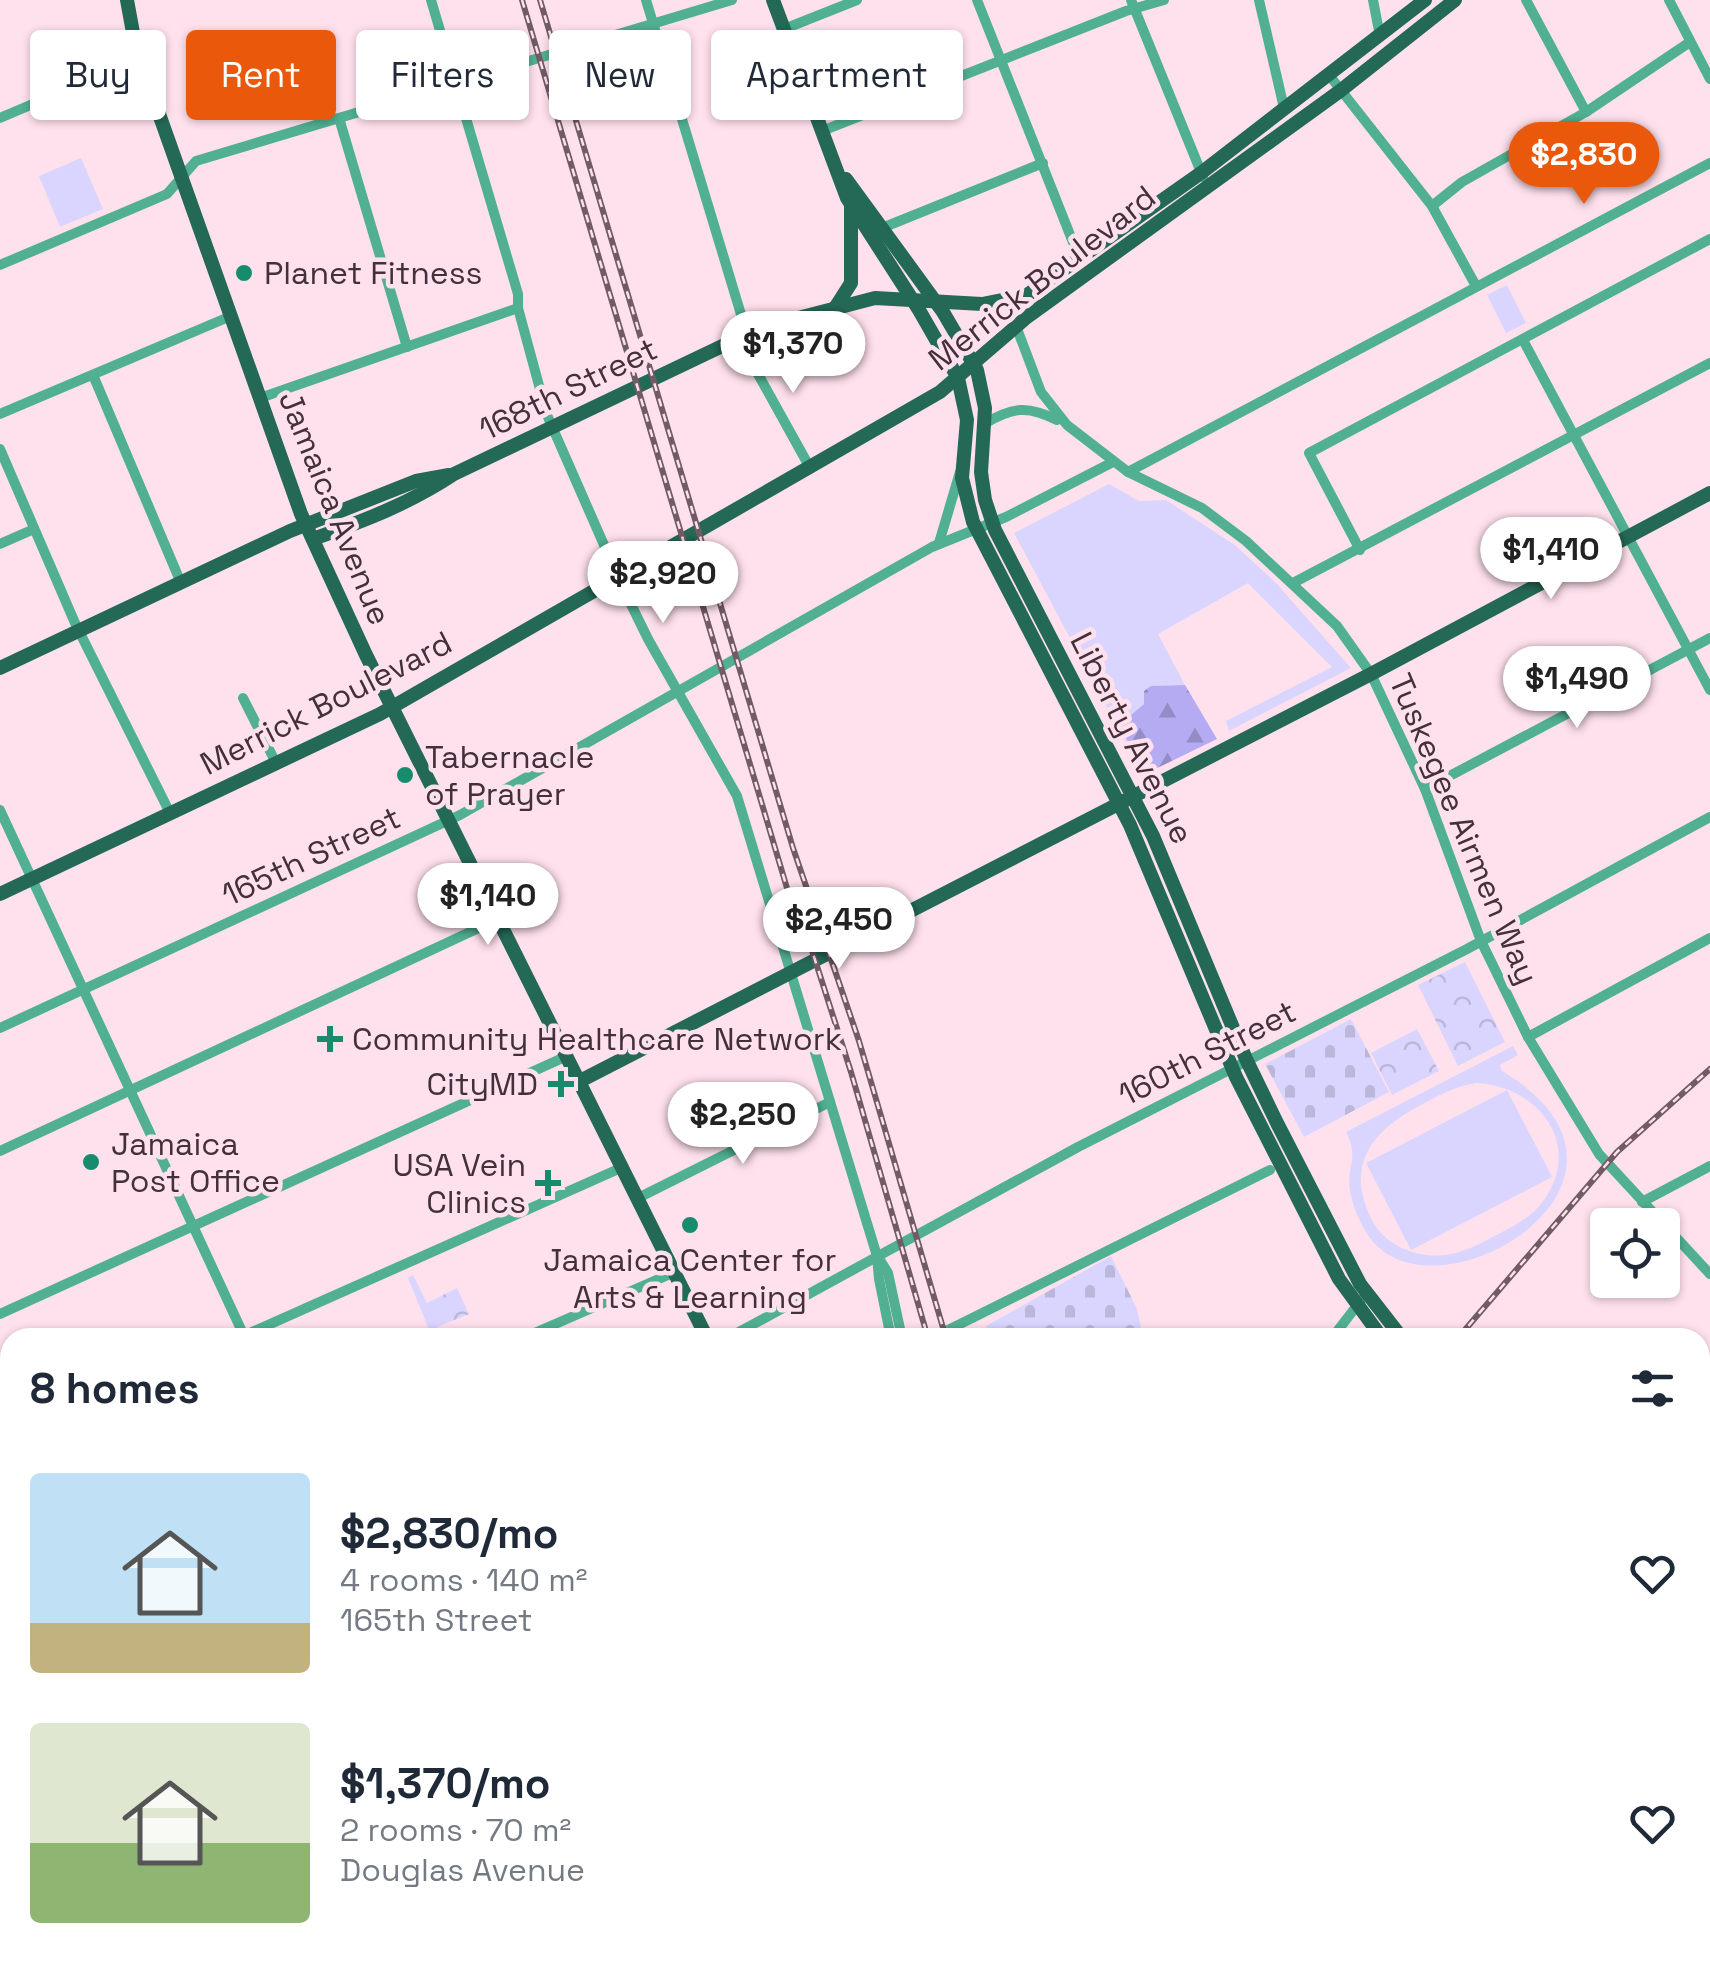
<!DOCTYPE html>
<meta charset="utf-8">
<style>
:root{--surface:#fff;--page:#f6f6f7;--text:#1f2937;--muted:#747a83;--accent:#ea580c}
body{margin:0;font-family:"Space Grotesk",sans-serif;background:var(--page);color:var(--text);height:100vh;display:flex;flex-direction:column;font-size:38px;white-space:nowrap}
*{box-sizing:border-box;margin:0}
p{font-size:32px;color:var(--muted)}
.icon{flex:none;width:55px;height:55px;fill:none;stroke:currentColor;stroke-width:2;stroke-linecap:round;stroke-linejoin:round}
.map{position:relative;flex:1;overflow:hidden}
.sheet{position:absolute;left:0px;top:1328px;width:1710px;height:642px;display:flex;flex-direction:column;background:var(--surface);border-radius:30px 30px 0 0;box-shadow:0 2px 8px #0004}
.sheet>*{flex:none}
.guide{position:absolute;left:30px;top:30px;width:1000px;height:90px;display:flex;gap:20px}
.fabs{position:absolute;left:1590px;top:1208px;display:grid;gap:20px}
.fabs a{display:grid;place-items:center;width:90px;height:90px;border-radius:10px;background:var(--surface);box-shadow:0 2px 8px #0004;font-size:50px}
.price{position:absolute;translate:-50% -85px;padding:0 22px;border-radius:35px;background:#fff;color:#222;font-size:32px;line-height:65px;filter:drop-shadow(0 2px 5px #0008)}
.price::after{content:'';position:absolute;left:50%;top:60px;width:30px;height:22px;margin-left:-15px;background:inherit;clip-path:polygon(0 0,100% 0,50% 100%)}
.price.selected{background:var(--accent);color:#fff}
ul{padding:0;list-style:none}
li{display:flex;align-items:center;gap:30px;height:250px;padding:0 30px}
li span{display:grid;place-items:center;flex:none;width:280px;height:200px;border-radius:10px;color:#555}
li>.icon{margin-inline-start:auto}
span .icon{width:120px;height:120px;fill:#fffc;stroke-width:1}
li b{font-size:42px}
h2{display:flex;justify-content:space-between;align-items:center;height:120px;padding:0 30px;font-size:42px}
.chip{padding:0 35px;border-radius:10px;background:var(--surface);box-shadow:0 2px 8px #0004;font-size:35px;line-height:90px}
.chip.selected{background:var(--accent);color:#fff}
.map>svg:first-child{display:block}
.green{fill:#d9d5ff;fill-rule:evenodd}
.forest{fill:url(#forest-firs)}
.cemetery{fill:url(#cemetery-stones)}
.park{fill:url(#park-crowns)}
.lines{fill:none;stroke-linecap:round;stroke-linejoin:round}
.minor{stroke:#50b091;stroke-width:10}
.major{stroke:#246955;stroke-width:14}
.rail-casing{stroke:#715b65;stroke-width:6}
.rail{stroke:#ffe1ee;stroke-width:2.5;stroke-dasharray:8;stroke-linecap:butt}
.poi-dot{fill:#178c6d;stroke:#ffe1ee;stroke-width:4}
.labels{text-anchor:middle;stroke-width:9;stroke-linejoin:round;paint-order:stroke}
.poi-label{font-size:32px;fill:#433039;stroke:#ffe1ee;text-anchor:start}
.street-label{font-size:32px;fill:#433039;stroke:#ffe1ee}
</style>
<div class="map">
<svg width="1710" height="1968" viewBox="0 0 1710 1968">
<defs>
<pattern id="forest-firs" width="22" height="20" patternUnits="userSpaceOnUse" patternTransform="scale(2.5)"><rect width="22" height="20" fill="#b4abf2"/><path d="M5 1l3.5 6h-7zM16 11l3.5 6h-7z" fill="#948cc5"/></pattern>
<pattern id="cemetery-stones" width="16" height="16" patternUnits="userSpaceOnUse" patternTransform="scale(2.5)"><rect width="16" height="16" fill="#d9d5ff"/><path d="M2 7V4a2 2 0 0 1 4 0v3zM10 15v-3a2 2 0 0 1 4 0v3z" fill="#bbb7db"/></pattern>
<pattern id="park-crowns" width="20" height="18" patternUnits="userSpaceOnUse" patternTransform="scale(2.5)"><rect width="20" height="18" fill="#d9d5ff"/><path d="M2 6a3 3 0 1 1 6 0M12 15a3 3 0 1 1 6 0" fill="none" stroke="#bbb7db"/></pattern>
</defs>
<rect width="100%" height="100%" fill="#ffe1ee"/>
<g class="green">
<path d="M81,158L103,209L60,227L39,176Z"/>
<path d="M1507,285L1526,323L1506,333L1487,295Z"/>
<path d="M1109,484L1139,501L1166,500L1235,545L1276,583L1351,668L1229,731L1226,721L1332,667L1248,583L1158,634L1185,685L1151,686L1144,704L1119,725L1145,774L1143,775L1014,533Z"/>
<path d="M1513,1046L1518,1055L1500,1065L1502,1071C1677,1176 1451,1318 1377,1246C1364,1233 1353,1209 1350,1191C1346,1164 1360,1160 1346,1132ZM1476,1083C1541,1086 1586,1149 1540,1205C1527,1221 1506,1230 1489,1239C1464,1252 1444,1260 1416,1253C1396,1248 1378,1235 1370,1216C1345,1163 1374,1130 1419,1106C1438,1096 1455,1086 1476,1083Z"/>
<path d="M1507,1090L1552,1177L1411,1250L1366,1163Z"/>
</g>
<path class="forest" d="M1185,685L1217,739L1145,774L1119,725L1144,704V691L1151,686Z"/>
<g class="cemetery">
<path d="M1351,1019L1389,1092L1304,1137L1265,1064Z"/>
<path d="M1111,1256L1137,1309L1143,1337H991L986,1326Z"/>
</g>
<g class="park">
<path d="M1465,962L1505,1042L1458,1066L1418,985Z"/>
<path d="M1417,1029L1439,1071L1392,1095L1371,1053Z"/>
<path d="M413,1275L427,1303L457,1288L469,1314L437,1327L441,1337H432L408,1278Z"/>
<path d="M508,1960H930L933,1968H511Z"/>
</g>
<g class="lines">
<g class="minor">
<path d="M431,0L518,294V308L547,415L622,586L648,639L737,796L877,1256L879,1279L891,1338"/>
<path d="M646,0L743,321V347L809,466"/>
<path d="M977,0L1080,260"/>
<path d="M1131,0L1203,177"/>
<path d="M1259,0L1284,108"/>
<path d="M1373,0L1380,36"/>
<path d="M1526,0L1586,112"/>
<path d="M1669,0L1710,79"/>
<path d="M784,29L857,0"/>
<path d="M1329,75L1432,206L1476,286"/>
<path d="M0,118L139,59"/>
<path d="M339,118L407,347"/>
<path d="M822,131L1126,11L1164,0"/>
<path d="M1432,206L1462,182L1586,112L1690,42"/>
<path d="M882,228L1043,163"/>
<path d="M0,265L167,194L196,161L732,0"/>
<path d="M1016,326L1041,392L1067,425L1128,472L1202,508L1246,541L1337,626L1371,674L1425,789L1481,941L1528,1037L1599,1154L1710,1274"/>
<path d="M1523,340L1710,690"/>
<path d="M93,375L181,583"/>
<path d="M260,398L518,308"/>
<path d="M0,414L231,316"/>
<path d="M984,424C1012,407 1028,405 1057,420"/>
<path d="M0,449L75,623L170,813"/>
<path d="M1128,472L1710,163"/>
<path d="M939,543L960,472"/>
<path d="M0,544L34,529"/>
<path d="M1360,550L1309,453L1710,239"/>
<path d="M1293,583L1710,363"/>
<path d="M243,698L276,763"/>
<path d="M1425,789L1710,638"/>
<path d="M0,810L245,1338"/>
<path d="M0,1028L460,815L932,547L1006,517L1113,462"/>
<path d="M1528,1037L1710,938"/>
<path d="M0,1151L498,919"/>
<path d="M638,1198L830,1102"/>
<path d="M1642,1202L1710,1166"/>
<path d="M878,1257L888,1273L902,1338"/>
<path d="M0,1314L567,1056"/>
<path d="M241,1337L623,1167"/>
<path d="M523,1338L675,1272"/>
<path d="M728,1338L1078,1147L1467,949L1710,817"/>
<path d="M932,1338L1270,1170"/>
<path d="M1332,1338L1362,1299"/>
<path d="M0,1444L10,1439"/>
<path d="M0,1566L10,1562"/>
<path d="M1700,1618L1710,1648"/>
<path d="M1700,1740L1710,1736"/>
<path d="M0,1794L7,1803"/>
<path d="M1700,1948L1710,1943"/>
<path d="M0,1955L5,1968"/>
<path d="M311,1960L314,1968"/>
<path d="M494,1960L497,1968"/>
<path d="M1295,1960L1299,1968"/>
<path d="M1421,1960L1425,1968"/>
<path d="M1643,1960L1647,1968"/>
<path d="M206,1968L230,1960"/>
<path d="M1057,1968L1078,1960"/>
<path d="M1658,1968L1675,1960"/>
</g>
<g class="major">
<path d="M127,0L136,49L301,514L366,655L707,1338"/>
<path d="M773,0L847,198L919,310L958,378L967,420L962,478L973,522L1130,825L1236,1077L1339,1279L1382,1338"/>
<path d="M846,179L943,312L977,370L985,408L981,472L985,500L995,530L1153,836L1246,1059L1277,1123L1360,1284L1402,1338"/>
<path d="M835,308L851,283V206"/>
<path d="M313,539C363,521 409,504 454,474L760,328L875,298L982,304L1027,295L1201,173L1425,0"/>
<path d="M0,668L290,531L416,481L449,475"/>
<path d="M0,894L380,714L940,392L1027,317L1340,91L1455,0"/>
<path d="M580,1081L1371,674L1710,493"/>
<path d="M0,1580L10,1608"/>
<path d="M1700,1810L1710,1820"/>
<path d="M135,1960L137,1968"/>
<path d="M952,1960L954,1968"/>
</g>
<g class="rail-casing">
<g id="rail">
<path d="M522,0L798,925"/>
<path d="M540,0L793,848L859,1041L946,1338"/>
<path d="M799,910L851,1072L928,1338"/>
<path d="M1458,1338L1617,1152L1710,1069"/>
<path d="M1137,1960L1140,1968"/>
<path d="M1154,1960L1156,1968"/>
<path d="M1194,1960L1197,1968"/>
<path d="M1221,1960L1225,1968"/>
</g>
</g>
<use href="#rail" class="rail"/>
</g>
<g class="poi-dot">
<circle cx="244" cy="273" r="10"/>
<circle cx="405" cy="775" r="10"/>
<path d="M325 1024h10v10h10v10h-10v10h-10v-10h-10v-10h10z"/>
<path d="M556 1069h10v10h10v10h-10v10h-10v-10h-10v-10h10z"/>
<circle cx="91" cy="1162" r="10"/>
<path d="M543 1168h10v10h10v10h-10v10h-10v-10h-10v-10h10z"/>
<circle cx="690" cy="1225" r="10"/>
</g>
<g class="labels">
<g class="poi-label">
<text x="264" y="284">Planet Fitness</text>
<text x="425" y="768">Tabernacle<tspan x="425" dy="37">of Prayer</tspan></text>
<text x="352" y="1050">Community Healthcare Network</text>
<text x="538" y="1095" text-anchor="end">CityMD</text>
<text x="111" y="1155">Jamaica<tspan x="111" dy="37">Post Office</tspan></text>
<text x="526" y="1176" text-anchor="end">USA Vein<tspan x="526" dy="37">Clinics</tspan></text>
<text x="690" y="1271" text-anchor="middle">Jamaica Center for<tspan x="690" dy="37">Arts &amp; Learning</tspan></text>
</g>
<g class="street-label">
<text transform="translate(1042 278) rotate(-38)" y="11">Merrick Boulevard</text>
<text transform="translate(568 389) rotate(-26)" y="11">168th Street</text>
<text transform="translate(335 508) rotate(68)" y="11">Jamaica Avenue</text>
<text transform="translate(326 703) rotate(-27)" y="11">Merrick Boulevard</text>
<text transform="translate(1132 738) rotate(63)" y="11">Liberty Avenue</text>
<text transform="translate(1464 829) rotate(67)" y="11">Tuskegee Airmen Way</text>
<text transform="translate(311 856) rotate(-25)" y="11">165th Street</text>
<text transform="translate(1207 1053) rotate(-27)" y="11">160th Street</text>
</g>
</g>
</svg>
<div class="fabs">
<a><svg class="icon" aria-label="locate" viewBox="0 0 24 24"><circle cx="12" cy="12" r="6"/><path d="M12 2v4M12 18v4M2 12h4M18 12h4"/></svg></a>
</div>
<b class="price selected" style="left:1584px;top:207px">$2,830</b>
<b class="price" style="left:793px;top:396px">$1,370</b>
<b class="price" style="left:1551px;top:602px">$1,410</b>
<b class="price" style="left:663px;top:626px">$2,920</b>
<b class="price" style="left:1577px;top:731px">$1,490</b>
<b class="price" style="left:488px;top:948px">$1,140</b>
<b class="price" style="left:839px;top:972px">$2,450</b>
<b class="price" style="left:743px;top:1167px">$2,250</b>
<div class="guide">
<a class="chip">Buy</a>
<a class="chip selected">Rent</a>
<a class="chip">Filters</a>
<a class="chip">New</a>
<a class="chip">Apartment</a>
</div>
<section class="sheet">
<h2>8 homes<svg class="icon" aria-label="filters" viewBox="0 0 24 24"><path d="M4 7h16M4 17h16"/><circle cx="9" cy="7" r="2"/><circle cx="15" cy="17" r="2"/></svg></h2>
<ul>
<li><span style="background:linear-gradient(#bfe0f5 75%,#c2b280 0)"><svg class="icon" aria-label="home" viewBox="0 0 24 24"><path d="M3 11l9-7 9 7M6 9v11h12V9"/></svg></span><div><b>$2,830/mo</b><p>4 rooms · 140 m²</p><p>165th Street</p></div><svg class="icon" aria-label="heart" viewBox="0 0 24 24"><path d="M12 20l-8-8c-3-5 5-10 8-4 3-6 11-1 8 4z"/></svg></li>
<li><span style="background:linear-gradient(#dfe7d0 60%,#8fb573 0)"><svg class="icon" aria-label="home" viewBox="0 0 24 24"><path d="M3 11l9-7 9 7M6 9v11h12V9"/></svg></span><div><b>$1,370/mo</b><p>2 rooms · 70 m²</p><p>Douglas Avenue</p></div><svg class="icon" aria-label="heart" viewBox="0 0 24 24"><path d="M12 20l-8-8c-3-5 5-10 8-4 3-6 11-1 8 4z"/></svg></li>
</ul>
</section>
</div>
